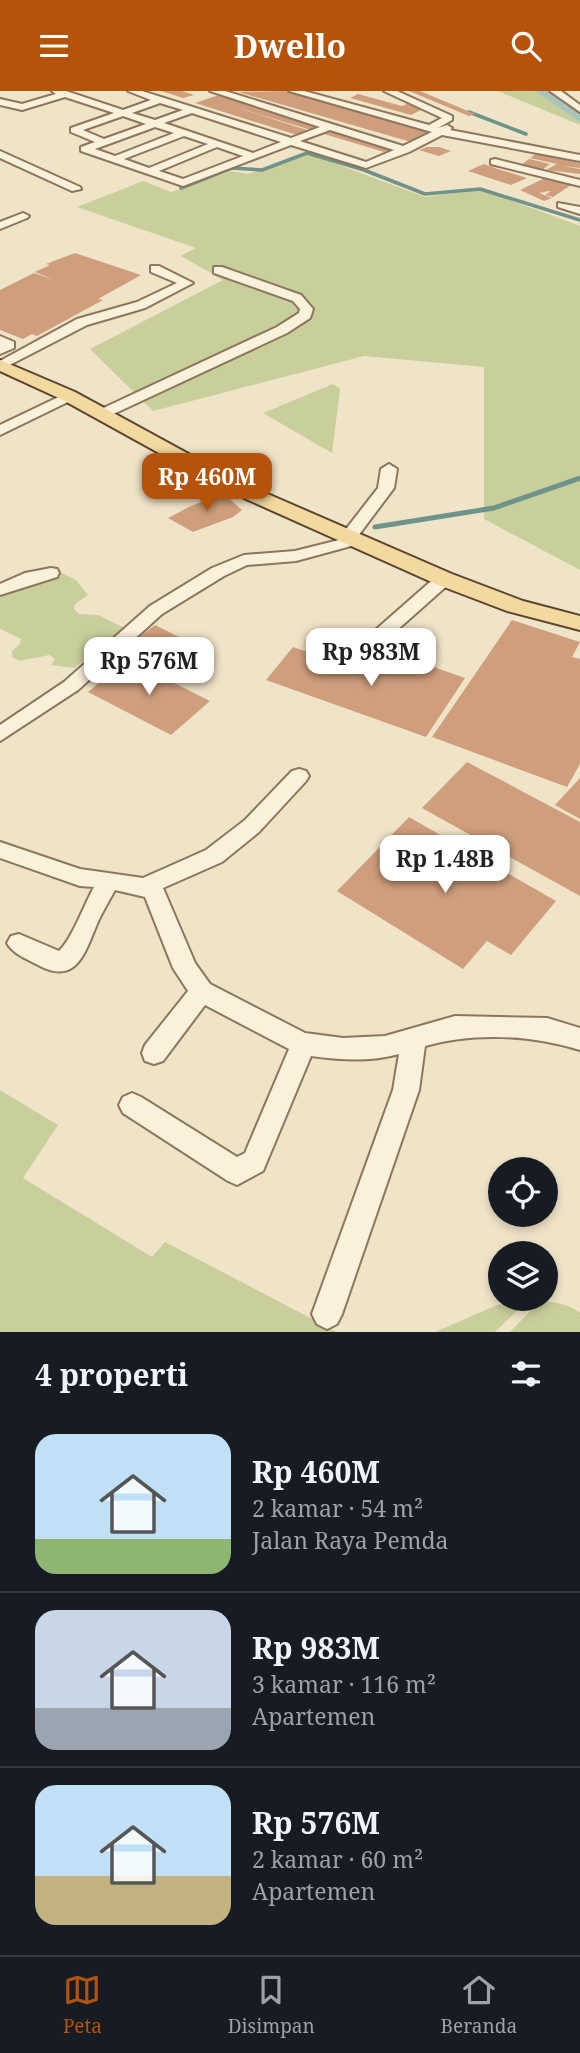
<!DOCTYPE html>
<html lang="id">
<meta charset="utf-8">
<style>
:root{--surface:#171b24;--page:#20242c;--text:#f1f3f6;--muted:#9ea1a6;--line:#363941;--accent:#b45309}
body{margin:0;font-family:"Noto Serif",serif;background:var(--page);color:var(--text);height:100vh;display:flex;flex-direction:column;font-size:26px;white-space:nowrap}
*{box-sizing:border-box;margin:0}
p{font-size:23px;color:var(--muted)}
.icon{flex:none;width:38px;height:38px;fill:none;stroke:currentColor;stroke-width:2;stroke-linecap:round;stroke-linejoin:round}
.map{position:relative;height:1241px;overflow:hidden}
.side{display:flex;flex-direction:column;background:var(--surface);flex:1}
.side>*{flex:none}
.tools{position:absolute;left:488px;top:1066px;display:grid;gap:14px}
.tools a{display:grid;place-items:center;width:70px;height:70px;border-radius:50%;background:var(--surface);box-shadow:0 4px 10px #0003;font-size:35px}
.price{position:absolute;translate:-50% -60px;padding:0 16px;border-radius:14px;background:#fff;color:#222;font-size:23px;line-height:46px;filter:drop-shadow(0 2px 4px #0008)}
.price::after{content:'';position:absolute;left:50%;top:42px;width:21px;height:16px;margin-left:-10px;background:inherit;clip-path:polygon(0 0,100% 0,50% 100%)}
.price.on{background:var(--accent);color:#fff}
ul{padding:0;list-style:none}
li{display:flex;align-items:center;gap:21px;height:175px;padding:0 35px}
li+li{border-top:2px solid var(--line)}
li span{display:grid;place-items:center;flex:none;width:196px;height:140px;border-radius:21px;color:#555}
li>.icon{margin-inline-start:auto}
span .icon{width:84px;height:84px;fill:#fffc;stroke-width:1}
li b{font-size:30px}
h2{display:flex;justify-content:space-between;align-items:center;height:84px;padding:0 35px;font-size:30px}
header{display:flex;justify-content:space-between;align-items:center;height:91px;padding:0 35px;background:var(--accent);color:#fff;font-size:32px;font-weight:700}
.menu{display:flex;justify-content:space-around;align-items:center;height:98px;border-top:2px solid var(--line);background:var(--surface);font-size:19px;color:var(--muted)}
.menu a{display:grid;justify-items:center;gap:4px}
.menu .on{color:var(--accent)}
.map>svg:first-child{display:block}
.green{fill:#c9cf9b}
.lines{fill:none;stroke-linecap:round;stroke-linejoin:round}
.stream-far1{stroke:#6f938a;stroke-width:3.5}
.stream{stroke:#6f938a;stroke-width:5}
.river{fill:#a9c4bc;fill-rule:evenodd}
.building{fill:#cf9f7d}
.minor-casing{stroke:#8d765c;stroke-width:4}
.major-casing{stroke:#5b4430;stroke-width:4}
.minor{fill:#faf1dc;fill-rule:evenodd}
.major{fill:#f3d9a0;fill-rule:evenodd}
</style>
<header><svg class="icon" aria-label="menu" viewBox="0 0 24 24"><path d="M4 6h16M4 12h16M4 18h16"/></svg>Dwello<svg class="icon" aria-label="search" viewBox="0 0 24 24"><circle cx="10" cy="10" r="6"/><path d="M15 15l6 6"/></svg></header>
<div class="map">
<svg width="580" height="1241" viewBox="0 0 580 1241">
<rect width="100%" height="100%" fill="#f0e4c8"/>
<g class="green">
<path d="M498,0H550L580,19V34Z"/>
<path d="M307,62L425,106L480,98L580,135V479L484,428V276L364,265L153,320L90,258L223,189L181,165L196,157L77,116L143,90L171,101L232,80L248,83Z"/>
<path d="M333,293L340,298L332,362L263,322Z"/>
<path d="M62,482L76,489L88,504L75,513L74,518L79,523L98,524L125,537L74,577L51,574L55,568L49,564L20,570L12,566V560L20,553L21,548L0,538V499L28,488Z"/>
<path d="M0,999L58,1034L23,1087L152,1166L165,1151L337,1241H0Z"/>
<path d="M504,1211L521,1216L495,1241H435Z"/>
<path d="M539,1211C555,1211 567,1212 580,1222V1241H510Z"/>
</g>
<g class="lines">
<g class="stream-far1">
<path d="M469,21L526,43"/>
<path d="M181,97L232,77L262,79L307,62L364,79L425,103L480,98L580,129"/>
</g>
<path class="stream" d="M375,436L494,417L580,387"/>
<path class="river" d="M535,0H554L580,18V31Z"/>
</g>
<g class="building">
<path d="M161,0H182L194,4L183,7Z"/>
<path d="M285,0L433,42L411,51L238,1Z"/>
<path d="M409,0H420L475,23L469,25Z"/>
<path d="M358,3L402,15L407,13L425,17L411,24L350,7Z"/>
<path d="M219,4L324,36L314,40L232,15L310,40L300,45L195,12Z"/>
<path d="M335,39L395,56L384,61L324,43Z"/>
<path d="M427,56H439L451,60L439,65L419,59Z"/>
<path d="M536,63L580,72V77L562,75L580,78V83L546,79L557,73L530,67Z"/>
<path d="M529,68L534,69L550,73L542,79L521,74Z"/>
<path d="M484,73L498,78L527,87L511,94L468,80Z"/>
<path d="M547,86L571,94L553,106L545,104L551,100H549L539,102L552,107L544,110L520,99Z"/>
<path d="M75,162L141,184L98,208L103,209L37,245L32,243L23,248L0,239V199L34,182L54,189L35,181L50,174L46,173Z"/>
<path d="M224,403L242,419L233,426L193,441L168,427L191,415Z"/>
<path d="M512,529L580,551L572,566L580,568V673L567,696L432,646Z"/>
<path d="M155,534L191,552L154,581L118,562Z"/>
<path d="M293,556L342,573L352,560L422,583L428,574L465,587L426,646L266,589Z"/>
<path d="M127,569L152,581L210,610L171,644L88,601Z"/>
<path d="M467,671L580,731V805L422,717Z"/>
<path d="M580,687V728L555,714Z"/>
<path d="M409,726L556,810L511,864L487,850L463,878L337,800Z"/>
</g>
<g class="lines">
<g class="minor-casing">
<g id="minor">
<path d="M52,0H66L123,19L151,9L128,0H142L291,47L320,36L210,0H225L403,55L432,41L289,0H304L429,34L442,27L384,0H397L452,25V29L438,37L447,34L452,37L450,39L580,64V70L442,44L409,61L366,77L291,54L183,95L81,60V56L95,51L71,41V37L114,22L65,6L22,19L0,14V8L22,13L56,3ZM160,12L183,19L155,29L132,22ZM192,22L281,51L253,62L164,32ZM123,25L146,33L104,48L83,39ZM155,36L174,42L115,65L95,58ZM330,39L394,59L366,71L300,50ZM184,45L208,53L149,77L124,68ZM217,56L243,65L183,88L159,80Z"/>
<path d="M550,0H561L580,14V21Z"/>
<path d="M0,60L80,96L81,98L72,100L0,67Z"/>
<path d="M495,68L580,89V95L491,73V69Z"/>
<path d="M558,112L580,116V123L558,116Z"/>
<path d="M23,122L29,125L27,127L0,138V131Z"/>
<path d="M151,175H159L193,192L145,217L87,234L0,279V270L77,228L137,211L177,192L151,181Z"/>
<path d="M214,176H222L301,204L313,218L310,227L287,242L107,326H97V320L277,236L299,222L300,218L293,210L214,182Z"/>
<path d="M0,245L14,251V257L0,263Z"/>
<path d="M69,301L76,305L74,308L0,344V334Z"/>
<path d="M389,373L397,378L394,397L358,445L364,449L362,452L296,470L247,474L224,485L162,523L78,599L0,650V634L64,591L150,515L212,477L244,464L295,460L343,448V442L378,397L381,378Z"/>
<path d="M51,477L57,478L59,482L57,486L0,504V493L25,482Z"/>
<path d="M444,483L450,484L453,488L450,492L387,548L391,558L423,571L425,575L423,579C404,584 377,569 369,552L372,542L438,484Z"/>
<path d="M299,678L306,680L309,685L306,690L259,741L222,771L163,797L195,872L210,893L305,942L343,947L385,945L455,925L547,927L580,937V959C531,944 474,941 425,955L419,999L342,1223L337,1233L327,1238L317,1233L312,1223L393,999L399,963C371,971 341,969 311,965L263,1080L237,1094L228,1090L123,1022L119,1014L123,1006L132,1002L141,1006L237,1066L245,1062L289,958L205,914L163,970L154,973L145,970L142,962L145,954L188,900L173,877L145,806L115,799C109,810 102,821 97,833C85,861 77,895 38,874C27,868 13,863 7,852L11,845L19,843L59,860C72,848 84,814 94,796L80,795L0,767V751L80,778L143,787L206,759L245,729L292,680Z"/>
</g>
</g>
<g class="major-casing">
<path id="major" d="M0,269L75,301L240,391L452,483L523,510L580,525V539L507,520L436,493L226,399L63,309L0,280Z"/>
</g>
<use href="#minor" class="minor"/>
<use href="#major" class="major"/>
</g>
</svg>
<div class="tools">
<a><svg class="icon" aria-label="locate" viewBox="0 0 24 24"><circle cx="12" cy="12" r="6"/><path d="M12 2v4M12 18v4M2 12h4M18 12h4"/></svg></a>
<a><svg class="icon" aria-label="layers" viewBox="0 0 24 24"><path d="M12 4l9 5-9 5-9-5zM3 14l9 5 9-5"/></svg></a>
</div>
<b class="price on" style="left:207px;top:422px">Rp 460M</b>
<b class="price" style="left:371px;top:597px">Rp 983M</b>
<b class="price" style="left:149px;top:606px">Rp 576M</b>
<b class="price" style="left:445px;top:804px">Rp 1.48B</b>
</div>
<section class="side">
<h2>4 properti<svg class="icon" aria-label="filters" viewBox="0 0 24 24"><path d="M4 7h16M4 17h16"/><circle cx="9" cy="7" r="2"/><circle cx="15" cy="17" r="2"/></svg></h2>
<ul>
<li><span style="background:linear-gradient(#bfe0f5 75%,#8fb573 0)"><svg class="icon" aria-label="home" viewBox="0 0 24 24"><path d="M3 11l9-7 9 7M6 9v11h12V9"/></svg></span><div><b>Rp 460M</b><p>2 kamar · 54 m²</p><p>Jalan Raya Pemda</p></div></li>
<li><span style="background:linear-gradient(#c9d6e8 70%,#9aa5b1 0)"><svg class="icon" aria-label="home" viewBox="0 0 24 24"><path d="M3 11l9-7 9 7M6 9v11h12V9"/></svg></span><div><b>Rp 983M</b><p>3 kamar · 116 m²</p><p>Apartemen</p></div></li>
<li><span style="background:linear-gradient(#bfe0f5 65%,#c2b280 0)"><svg class="icon" aria-label="home" viewBox="0 0 24 24"><path d="M3 11l9-7 9 7M6 9v11h12V9"/></svg></span><div><b>Rp 576M</b><p>2 kamar · 60 m²</p><p>Apartemen</p></div></li>
</ul>
</section>
<nav class="menu">
<a class="on"><svg class="icon" aria-label="map" viewBox="0 0 24 24"><path d="M3 6l6-2 6 2 6-2v14l-6 2-6-2-6 2zM9 4v14M15 6v14"/></svg>Peta</a>
<a><svg class="icon" aria-label="saved" viewBox="0 0 24 24"><path d="M7 4h10v16l-5-4-5 4z"/></svg>Disimpan</a>
<a><svg class="icon" aria-label="home" viewBox="0 0 24 24"><path d="M3 11l9-7 9 7M6 9v11h12V9"/></svg>Beranda</a>
</nav>
